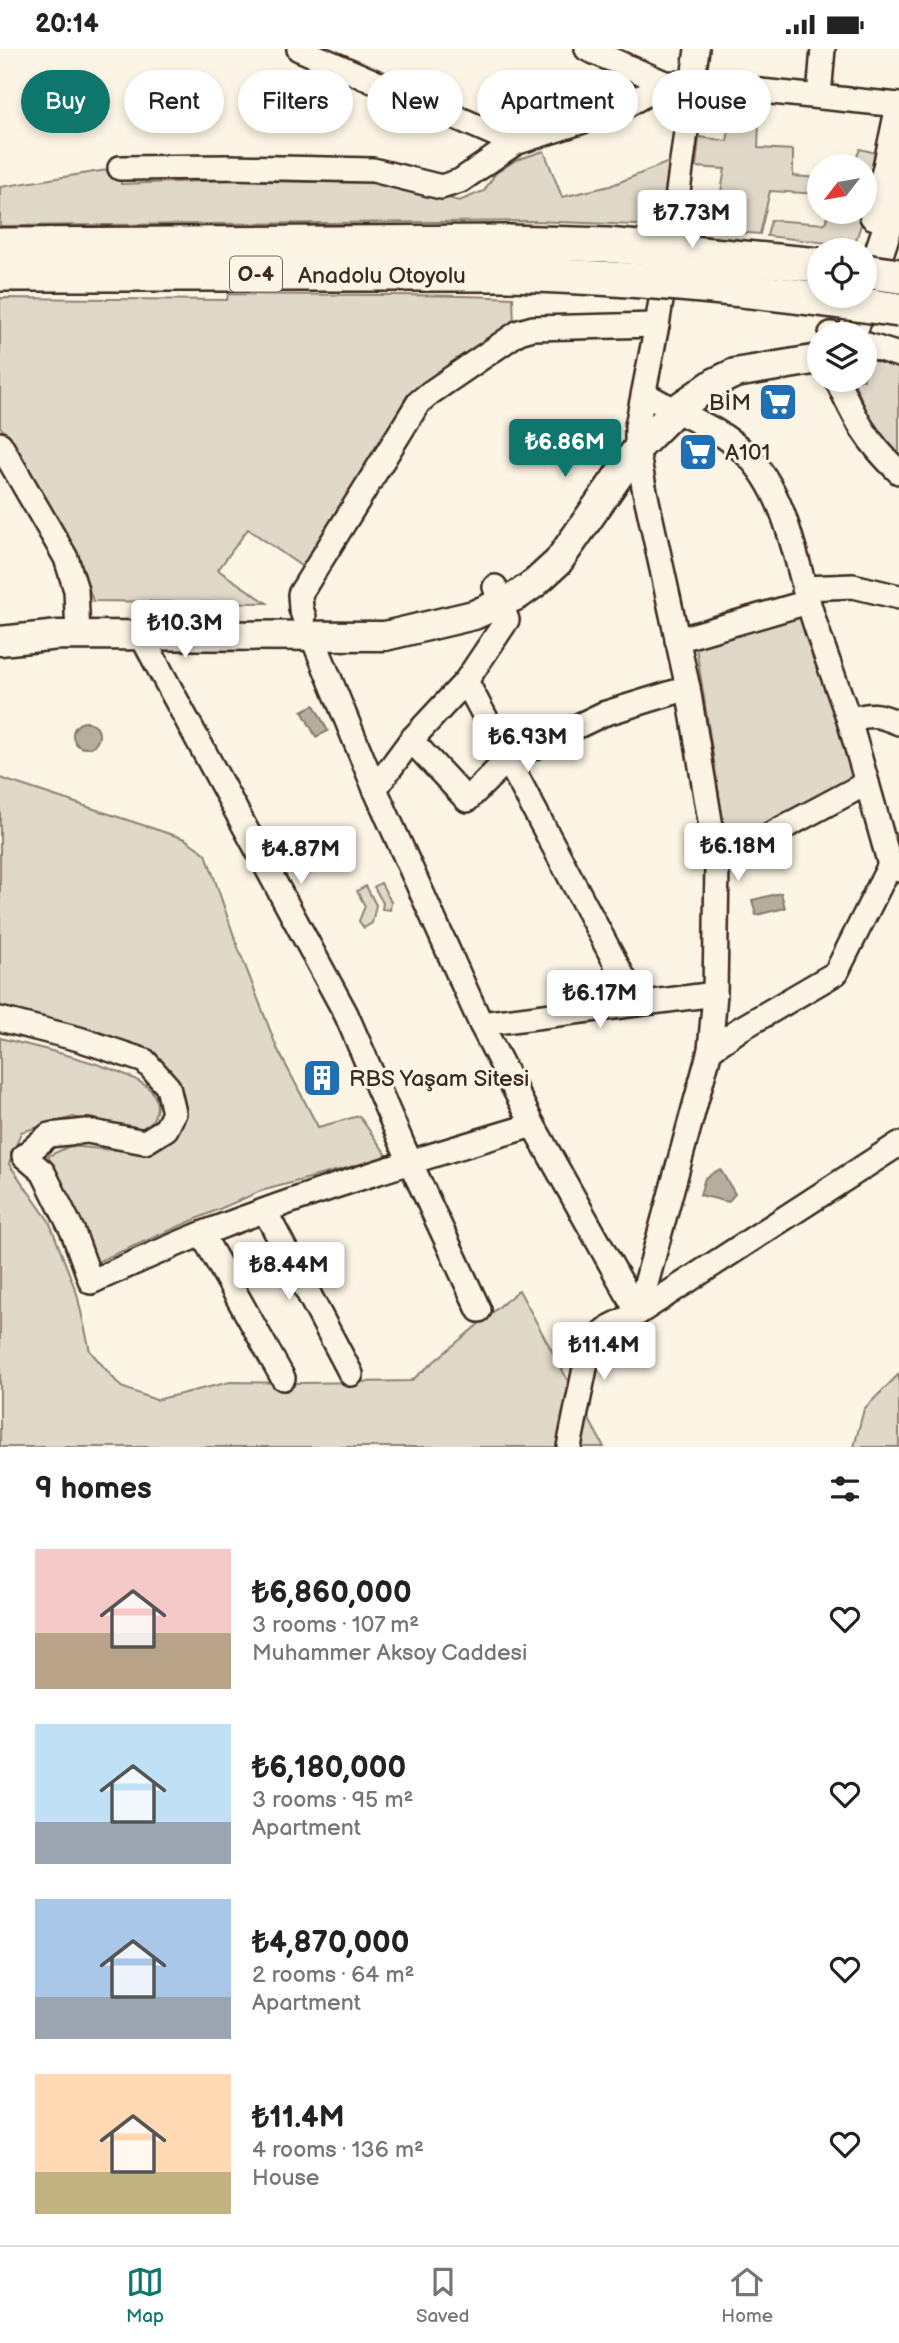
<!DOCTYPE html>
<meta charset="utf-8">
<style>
:root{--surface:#fff;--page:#f2f2f2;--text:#222;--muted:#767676;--line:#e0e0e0;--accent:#0f766e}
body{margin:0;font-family:"Balsamiq Sans",sans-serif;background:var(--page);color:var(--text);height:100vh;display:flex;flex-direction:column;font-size:26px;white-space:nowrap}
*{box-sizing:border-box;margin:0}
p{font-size:23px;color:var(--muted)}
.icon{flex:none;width:38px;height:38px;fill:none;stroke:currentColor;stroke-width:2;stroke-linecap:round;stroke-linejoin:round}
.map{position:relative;height:1398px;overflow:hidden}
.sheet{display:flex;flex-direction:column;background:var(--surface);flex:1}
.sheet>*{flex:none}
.hud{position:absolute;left:21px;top:21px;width:858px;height:63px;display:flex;gap:14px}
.needle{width:46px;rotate:239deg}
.controls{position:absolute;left:807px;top:105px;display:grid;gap:14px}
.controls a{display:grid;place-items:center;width:70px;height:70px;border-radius:50%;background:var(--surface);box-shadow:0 4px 10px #0003;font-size:35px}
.price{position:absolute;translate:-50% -60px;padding:0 16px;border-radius:7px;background:#fff;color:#222;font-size:23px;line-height:46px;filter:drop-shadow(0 2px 4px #0008)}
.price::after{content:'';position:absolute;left:50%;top:42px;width:21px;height:16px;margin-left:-10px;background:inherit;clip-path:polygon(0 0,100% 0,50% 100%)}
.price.current{background:var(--accent);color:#fff}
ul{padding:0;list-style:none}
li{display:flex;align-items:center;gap:21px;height:175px;padding:0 35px}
li span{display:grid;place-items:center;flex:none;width:196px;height:140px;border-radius:0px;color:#555}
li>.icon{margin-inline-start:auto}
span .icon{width:84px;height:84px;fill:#fffc;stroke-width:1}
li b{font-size:30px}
h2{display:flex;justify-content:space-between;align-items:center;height:84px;padding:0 35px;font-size:30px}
.chip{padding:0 24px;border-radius:32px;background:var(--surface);box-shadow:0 4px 10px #0003;font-size:24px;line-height:63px}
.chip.current{background:var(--accent);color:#fff}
.status{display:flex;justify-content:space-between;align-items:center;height:49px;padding:0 35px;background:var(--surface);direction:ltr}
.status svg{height:19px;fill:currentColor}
.dock{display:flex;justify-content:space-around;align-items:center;height:98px;border-top:2px solid var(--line);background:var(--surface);font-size:19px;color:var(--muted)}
.dock a{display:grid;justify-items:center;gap:4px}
.dock .current{color:var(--accent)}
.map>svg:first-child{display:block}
.green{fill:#e0d8c8;stroke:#8e8173;stroke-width:2}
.water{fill:#b7ad9e;stroke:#85796b;stroke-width:2}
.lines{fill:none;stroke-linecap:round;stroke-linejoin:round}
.minor-casing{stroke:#3b2a1e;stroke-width:28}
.major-casing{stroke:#3b2a1e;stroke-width:33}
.highway-casing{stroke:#3b2a1e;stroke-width:38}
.minor{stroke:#fcf5e5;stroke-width:23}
.major{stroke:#fcf5e5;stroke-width:28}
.highway{stroke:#fcf5e5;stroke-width:33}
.highway-bridge-casing{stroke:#3b2a1e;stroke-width:38;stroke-linecap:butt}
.highway-bridge{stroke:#fcf5e5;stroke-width:33}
.labels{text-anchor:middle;stroke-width:6;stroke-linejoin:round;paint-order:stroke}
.shield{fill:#fcf5e5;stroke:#75675a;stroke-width:2}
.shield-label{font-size:21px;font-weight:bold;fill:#3b2a1e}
.street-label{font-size:23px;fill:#3b2a1e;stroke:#fcf5e5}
.poi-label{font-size:23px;fill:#3b2a1e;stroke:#fcf5e5;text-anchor:start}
</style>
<div class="status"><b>20:14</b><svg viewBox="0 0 49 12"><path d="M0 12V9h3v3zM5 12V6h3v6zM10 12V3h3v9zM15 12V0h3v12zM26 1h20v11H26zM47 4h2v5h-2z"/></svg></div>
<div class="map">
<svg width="899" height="1398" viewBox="0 0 899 1398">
<rect width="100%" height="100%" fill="#fcf5e5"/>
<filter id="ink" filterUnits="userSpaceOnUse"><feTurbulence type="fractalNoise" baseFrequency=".0143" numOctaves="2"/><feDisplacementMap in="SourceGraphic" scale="14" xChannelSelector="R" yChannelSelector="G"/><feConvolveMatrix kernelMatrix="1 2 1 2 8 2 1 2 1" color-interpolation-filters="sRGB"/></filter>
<g filter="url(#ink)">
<g class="green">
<path d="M731,72L759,75L758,99L793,101V127L819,129V145L770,142L760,185L681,179L688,147L720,148L725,120L696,118L699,88L727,92Z"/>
<path d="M860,100L884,106L854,197L767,187L771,171L825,175L829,163H864V117H853Z"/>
<path d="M544,102L562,148L610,137L671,112L663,177L533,172L0,177V138L120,119L121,135L315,128L383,133L420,141L459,152L484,142L495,125L516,111Z"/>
<path d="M228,245C323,247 418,244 513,249L514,276L408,346L304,519L248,480L218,521L267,554L93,552L77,503L0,377V249L227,251Z"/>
<path d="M865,302L899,315V410L875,381L853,331H864Z"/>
<path d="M804,566L855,728L727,797L696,598Z"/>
<path d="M0,729L185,790L206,805L236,893L277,999L318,1078L359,1067L388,1108L261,1142L97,1213L48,1107L70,1097L112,1101L145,1093L174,1064L145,1012L0,970Z"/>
<path d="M381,834L391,853L390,861L382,860L383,854L374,838Z"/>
<path d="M366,837L376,856L372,874L364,879L359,872L365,857L357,842Z"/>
<path d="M0,989C30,997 138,1020 153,1044C162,1059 154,1072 143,1082L73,1068L21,1083L9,1115L49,1172L77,1245L90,1302L121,1338L156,1351L230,1333L303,1334L411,1332L519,1241L604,1398H0Z"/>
<path d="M899,1325V1398H854L864,1360Z"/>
</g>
<g class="water">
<path d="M314,656L328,682L316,688L302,662Z"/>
<circle cx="86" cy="686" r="13"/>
<path d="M781,844L785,859L756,866L752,851Z"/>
<path d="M720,1120L735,1145L728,1153L700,1146L705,1129Z"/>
</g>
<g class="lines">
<g class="minor-casing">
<g id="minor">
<path d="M299,0L515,94"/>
<path d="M587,0L665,34L693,35L899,56"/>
<path d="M819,47L823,0"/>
<path d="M120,119L228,118L373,121L441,138L460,132L515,94L618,61L665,34"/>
<path d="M831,285H832"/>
<path d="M864,295L899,306"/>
<path d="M837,331C856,371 866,392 899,423"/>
<path d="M644,344C676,365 716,376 745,404C787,444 795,511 812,565C823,601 837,636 849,671"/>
<path d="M0,395L66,509L76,541L78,586"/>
<path d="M804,539L853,537L899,548"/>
<path d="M304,568L301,560L300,545L409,369L419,353L430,344L519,283L533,279L657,276"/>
<path d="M141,586L346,965L410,1113L479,1261"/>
<path d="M312,587L375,740L411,691L466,632L507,571L495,538"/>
<path d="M677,591L808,553"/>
<path d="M466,632L637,954"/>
<path d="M411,691L467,751L507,711L603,665L688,639"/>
<path d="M867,734L890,816"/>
<path d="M375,740L481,975L533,1076L638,1264"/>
<path d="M717,814L867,734L849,671C872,664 877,665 899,674"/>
<path d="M0,970L79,990L145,1012L168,1038L174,1064L166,1080L145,1093L87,1082L49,1086L24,1107L43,1123L73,1183L91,1233C129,1216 166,1199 204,1184C312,1142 422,1109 533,1076"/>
<path d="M481,975L715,945"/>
<path d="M710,1001L740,980L836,924L890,816L899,821"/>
<path d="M265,1162L351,1325"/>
<path d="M202,1185L283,1329"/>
<path d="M638,1264L710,1001L715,945L717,814L688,639L644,438L637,400V377L657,276L673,180L697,0"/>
<path d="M569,1398L590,1294L610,1278L638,1264L899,1095"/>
</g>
</g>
<g class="major-casing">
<g id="major">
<path d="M874,166L887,121L899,64"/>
<path d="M852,285L899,144"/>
<path d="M0,592L59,586L385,587L474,566L518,546L535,534L558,513L637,400L678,359L714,334L735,324L819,310"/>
</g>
</g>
<g class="highway-casing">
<g id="highway">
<path d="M0,196L508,193"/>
<path d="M0,225H511"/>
</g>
</g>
<use href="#minor" class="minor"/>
<use href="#major" class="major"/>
<use href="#highway" class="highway"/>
<g class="highway-bridge-casing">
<g id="highway-bridge">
<path d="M508,193L607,196L819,216"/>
<path d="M864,222L899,227"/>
<path d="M511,225C642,229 770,242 899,261"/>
</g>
</g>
<use href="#highway-bridge" class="highway-bridge"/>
</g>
</g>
<defs>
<g id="supermarket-square" transform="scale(2.0125)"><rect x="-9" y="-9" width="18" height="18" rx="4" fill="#1f6fb2" stroke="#fcf5e5"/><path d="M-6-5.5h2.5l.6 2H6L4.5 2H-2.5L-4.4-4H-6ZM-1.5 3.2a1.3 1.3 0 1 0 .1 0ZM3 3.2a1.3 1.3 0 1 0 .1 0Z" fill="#fff"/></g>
<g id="building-square" transform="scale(2.0125)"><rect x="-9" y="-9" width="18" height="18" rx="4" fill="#1f6fb2" stroke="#fcf5e5"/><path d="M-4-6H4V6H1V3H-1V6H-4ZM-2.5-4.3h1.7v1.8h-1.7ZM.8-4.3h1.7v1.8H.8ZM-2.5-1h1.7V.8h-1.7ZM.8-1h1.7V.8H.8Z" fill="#fff"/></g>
</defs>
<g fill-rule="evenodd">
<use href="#supermarket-square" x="778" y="353"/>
<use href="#supermarket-square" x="698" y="403"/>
<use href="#building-square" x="322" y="1029"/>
</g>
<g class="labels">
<rect class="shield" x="230" y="207.5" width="52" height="35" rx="5"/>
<g class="shield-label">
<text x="256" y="232">O-4</text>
</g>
<g class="street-label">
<text x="382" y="234">Anadolu Otoyolu</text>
</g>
<g class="poi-label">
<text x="751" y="361" text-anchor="end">BİM</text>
<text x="725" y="411">A101</text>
<text x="349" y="1037">RBS Yaşam Sitesi</text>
</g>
</g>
</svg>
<div class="controls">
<a><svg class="needle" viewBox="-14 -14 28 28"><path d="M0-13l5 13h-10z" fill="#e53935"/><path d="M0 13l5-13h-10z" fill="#767676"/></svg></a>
<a><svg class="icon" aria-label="locate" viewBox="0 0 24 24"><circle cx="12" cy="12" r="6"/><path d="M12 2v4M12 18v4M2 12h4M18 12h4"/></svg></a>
<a><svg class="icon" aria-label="layers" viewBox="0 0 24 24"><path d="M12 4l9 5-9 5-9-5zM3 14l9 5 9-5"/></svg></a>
</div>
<b class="price" style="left:692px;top:201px">₺7.73M</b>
<b class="price current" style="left:565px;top:430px">₺6.86M</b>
<b class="price" style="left:185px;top:611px">₺10.3M</b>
<b class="price" style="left:528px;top:725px">₺6.93M</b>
<b class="price" style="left:738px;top:834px">₺6.18M</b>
<b class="price" style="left:301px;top:837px">₺4.87M</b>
<b class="price" style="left:600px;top:981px">₺6.17M</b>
<b class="price" style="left:289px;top:1253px">₺8.44M</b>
<b class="price" style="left:604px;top:1333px">₺11.4M</b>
<div class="hud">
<a class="chip current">Buy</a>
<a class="chip">Rent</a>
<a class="chip">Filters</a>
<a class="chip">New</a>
<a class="chip">Apartment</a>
<a class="chip">House</a>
</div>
</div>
<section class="sheet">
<h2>9 homes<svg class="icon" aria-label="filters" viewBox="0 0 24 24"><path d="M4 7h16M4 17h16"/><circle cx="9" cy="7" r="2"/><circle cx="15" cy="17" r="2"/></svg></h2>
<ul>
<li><span style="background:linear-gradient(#f6c9c9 60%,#b9a48a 0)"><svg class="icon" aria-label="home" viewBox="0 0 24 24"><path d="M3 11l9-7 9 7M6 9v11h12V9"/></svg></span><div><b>₺6,860,000</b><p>3 rooms · 107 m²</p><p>Muhammer Aksoy Caddesi</p></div><svg class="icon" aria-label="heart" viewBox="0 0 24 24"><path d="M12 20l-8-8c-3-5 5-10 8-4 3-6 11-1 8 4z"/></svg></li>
<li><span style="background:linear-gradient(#bfe0f5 70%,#9aa5b1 0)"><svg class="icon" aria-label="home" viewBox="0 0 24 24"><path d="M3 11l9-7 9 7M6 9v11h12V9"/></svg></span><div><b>₺6,180,000</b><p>3 rooms · 95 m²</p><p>Apartment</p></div><svg class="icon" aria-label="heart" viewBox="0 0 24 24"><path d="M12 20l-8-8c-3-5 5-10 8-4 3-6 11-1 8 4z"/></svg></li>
<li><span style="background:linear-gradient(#a9c7e8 70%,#9aa5b1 0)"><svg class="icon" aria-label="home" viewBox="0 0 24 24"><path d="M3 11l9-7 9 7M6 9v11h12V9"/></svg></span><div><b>₺4,870,000</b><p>2 rooms · 64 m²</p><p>Apartment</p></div><svg class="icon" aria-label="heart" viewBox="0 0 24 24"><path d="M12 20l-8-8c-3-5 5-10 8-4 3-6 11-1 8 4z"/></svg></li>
<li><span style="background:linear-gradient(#ffd9b3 70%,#c2b280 0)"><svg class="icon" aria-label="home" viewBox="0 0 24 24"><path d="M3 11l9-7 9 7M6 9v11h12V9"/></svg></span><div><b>₺11.4M</b><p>4 rooms · 136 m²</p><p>House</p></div><svg class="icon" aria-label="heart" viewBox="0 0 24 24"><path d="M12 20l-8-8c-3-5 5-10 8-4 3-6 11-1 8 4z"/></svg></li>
</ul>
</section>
<nav class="dock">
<a class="current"><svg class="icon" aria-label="map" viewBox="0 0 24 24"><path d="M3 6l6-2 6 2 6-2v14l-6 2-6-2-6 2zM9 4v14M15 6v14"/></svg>Map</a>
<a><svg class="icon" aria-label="saved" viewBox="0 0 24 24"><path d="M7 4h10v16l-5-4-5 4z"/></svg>Saved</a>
<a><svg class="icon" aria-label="home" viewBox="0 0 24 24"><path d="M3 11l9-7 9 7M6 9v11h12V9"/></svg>Home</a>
</nav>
